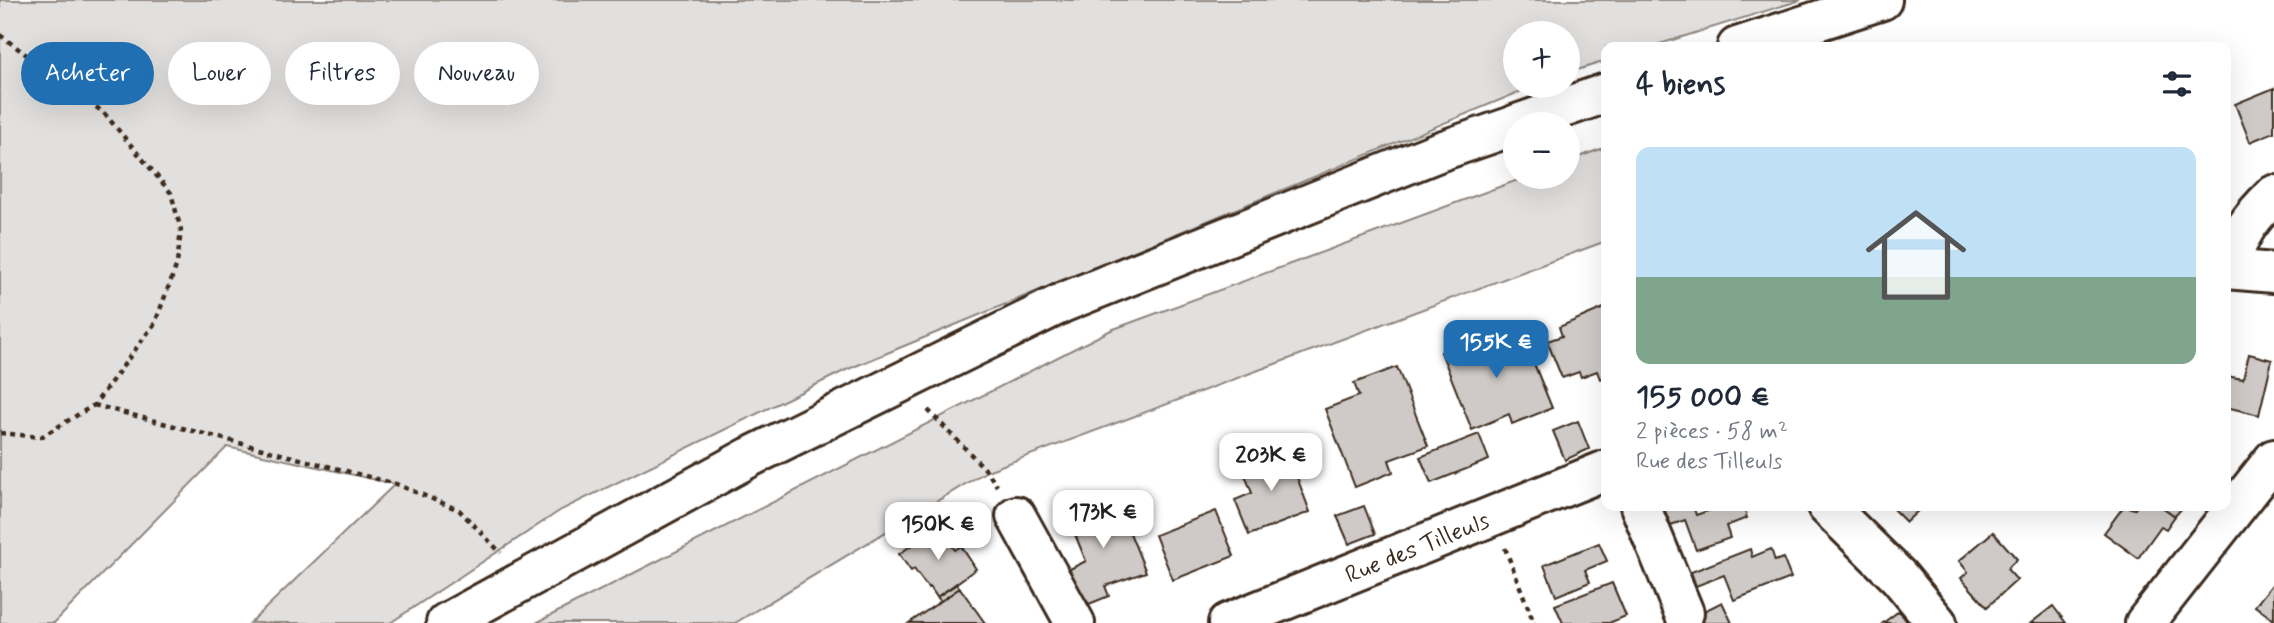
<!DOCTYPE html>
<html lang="fr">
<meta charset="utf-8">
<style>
:root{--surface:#fff;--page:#f6f6f7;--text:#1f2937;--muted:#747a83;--line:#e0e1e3;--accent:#1f6fb2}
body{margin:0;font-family:Mynerve,sans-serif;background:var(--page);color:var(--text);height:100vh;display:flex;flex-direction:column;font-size:26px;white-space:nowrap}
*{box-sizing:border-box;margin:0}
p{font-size:23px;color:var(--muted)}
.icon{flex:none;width:38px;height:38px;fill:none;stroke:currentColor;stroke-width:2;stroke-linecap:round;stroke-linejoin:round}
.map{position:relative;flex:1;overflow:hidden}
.drawer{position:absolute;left:1601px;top:42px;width:630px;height:469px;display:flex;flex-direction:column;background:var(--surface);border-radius:14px;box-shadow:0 7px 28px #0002}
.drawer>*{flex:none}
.top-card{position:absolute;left:21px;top:42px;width:665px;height:63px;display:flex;gap:14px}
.controls{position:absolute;left:1503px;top:21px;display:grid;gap:14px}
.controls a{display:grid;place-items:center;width:77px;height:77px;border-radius:50%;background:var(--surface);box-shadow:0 7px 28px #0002;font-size:35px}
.price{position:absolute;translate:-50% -60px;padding:0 16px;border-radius:14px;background:#fff;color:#222;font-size:23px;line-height:46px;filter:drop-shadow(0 2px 4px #0008)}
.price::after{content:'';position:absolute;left:50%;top:42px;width:21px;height:16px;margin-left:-10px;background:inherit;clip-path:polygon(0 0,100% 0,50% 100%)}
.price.selected{background:var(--accent);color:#fff}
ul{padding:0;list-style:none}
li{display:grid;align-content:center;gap:14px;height:371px;padding:0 35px}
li+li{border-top:2px solid var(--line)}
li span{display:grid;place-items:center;height:217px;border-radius:14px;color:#555}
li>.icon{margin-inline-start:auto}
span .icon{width:126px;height:126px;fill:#fffc;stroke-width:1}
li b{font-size:30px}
h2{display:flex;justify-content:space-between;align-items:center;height:84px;padding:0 35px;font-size:30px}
.pill{padding:0 24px;border-radius:32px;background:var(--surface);box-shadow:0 7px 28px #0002;font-size:24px;line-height:63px}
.pill.selected{background:var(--accent);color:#fff}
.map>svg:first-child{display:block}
.green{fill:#e2e0de;stroke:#8e857e;stroke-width:2}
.building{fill:#cfcac7;stroke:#3b2a1e;stroke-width:2}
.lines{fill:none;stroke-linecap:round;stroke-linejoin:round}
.minor-casing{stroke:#3b2a1e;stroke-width:44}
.major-casing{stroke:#3b2a1e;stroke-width:44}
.path{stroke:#3b2a1e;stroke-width:4.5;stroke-dasharray:5 5;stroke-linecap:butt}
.minor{stroke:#fff;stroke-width:38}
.major{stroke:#fff;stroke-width:38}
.labels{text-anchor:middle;stroke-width:6;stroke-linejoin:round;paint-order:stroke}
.street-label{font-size:24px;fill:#3b2a1e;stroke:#fff}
</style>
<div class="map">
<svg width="2274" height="623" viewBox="0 0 2274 623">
<rect width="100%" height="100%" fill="#fff"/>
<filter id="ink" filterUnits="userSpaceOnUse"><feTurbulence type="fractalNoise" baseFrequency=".0143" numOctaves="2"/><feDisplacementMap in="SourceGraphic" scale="14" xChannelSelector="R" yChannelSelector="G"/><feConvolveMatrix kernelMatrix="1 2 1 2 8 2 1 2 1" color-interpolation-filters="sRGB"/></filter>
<g filter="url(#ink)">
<g class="green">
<path d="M0,0H1801L1650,47H1606V61L1568,73V33H1516V86H1534L846,370L561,510L390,623H250L395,484L227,447L54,623H0Z"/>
<path d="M1606,147V241L987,471L735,623H536L1111,330L1526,177H1568V161Z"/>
</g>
<g class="building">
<path d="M2274,88V132L2250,142L2235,104Z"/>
<path d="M1606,307V377L1600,379L1597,371L1581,377L1579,372L1562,378L1547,341L1562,336L1559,327Z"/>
<path d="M1520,329L1552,408L1512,424L1509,414L1472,430L1441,352L1481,336L1484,344Z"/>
<path d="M2249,354L2272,360L2259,415L2226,407V376L2243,379Z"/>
<path d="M1397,367L1428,446L1389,460L1393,472L1355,487L1325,409L1359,396L1354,383Z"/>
<path d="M1578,421L1589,449L1565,460L1553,431Z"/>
<path d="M1479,434L1489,460L1431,483L1420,457Z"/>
<path d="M1286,448L1310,512L1249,535L1235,500L1252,493L1241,465Z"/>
<path d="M1116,499L1146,572L1105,586L1109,596L1089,604L1066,571L1086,561L1067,515Z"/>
<path d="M1364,506L1375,534L1349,544L1337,516Z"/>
<path d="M1673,506H1693L1696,515L1722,506H1743L1747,518L1726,526L1730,538L1696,550L1685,520L1671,525L1664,509Z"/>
<path d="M1890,506H1923L1906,522Z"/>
<path d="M2124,506L2135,509L2137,506H2161L2175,516L2166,529L2161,526L2138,558L2104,533Z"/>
<path d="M2161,506H2184L2175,516Z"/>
<path d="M1216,511L1234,556L1173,580L1155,535Z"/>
<path d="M938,527L955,550L961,546L976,569L937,597L930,587L928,588L914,569L911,571L899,554Z"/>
<path d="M1993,532L2017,559L2007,569L2017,580L1987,607L1961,578L1968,572L1959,561Z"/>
<path d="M1599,543L1607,561L1585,570L1590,582L1556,596L1544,565Z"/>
<path d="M1750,549L1752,557L1771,549L1775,561L1783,558L1791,578L1734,600L1724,575L1696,586L1691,572Z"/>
<path d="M2274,582V620L2255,606Z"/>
<path d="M1612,583L1626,616L1609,623H1563L1555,605Z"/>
<path d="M957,584L960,588L941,601L937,597Z"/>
<path d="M960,588L985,623H909L941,601Z"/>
<path d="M1722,602L1732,623H1680Z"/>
<path d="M2053,606L2066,623H2031Z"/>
<path d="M1899,611L1908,623H1883Z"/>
</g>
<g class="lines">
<g class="minor-casing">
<g id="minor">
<path d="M2226,269L2274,273"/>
<path d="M2232,269C2233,239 2253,215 2274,195"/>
<path d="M1640,506L1684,613"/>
<path d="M1827,506L1899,577L1937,623"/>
<path d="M1016,516L1075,623"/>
<path d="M1228,623L1606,470"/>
<path d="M2145,623L2274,459"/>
</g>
</g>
<g class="major-casing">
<g id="major">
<path d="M1737,47L1882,0"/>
<path d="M1517,124L1606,93"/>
<path d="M446,623L750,457L1064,302L1438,152L1516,125"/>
</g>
</g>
<g class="path">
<path d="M0,35L104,113L171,193L181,230L177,264L155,323L94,405L41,437L0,433"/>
<path d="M94,405L396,484L459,510L501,553"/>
<path d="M928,410L987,471L997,486"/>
<path d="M1505,548L1534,623"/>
</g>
<use href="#minor" class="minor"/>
<use href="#major" class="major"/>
</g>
</g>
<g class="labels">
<g class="street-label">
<text transform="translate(1417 547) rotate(-22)" y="8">Rue des Tilleuls</text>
</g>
</g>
</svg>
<div class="controls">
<a>+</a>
<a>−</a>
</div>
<b class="price selected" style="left:1496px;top:380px">155K €</b>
<b class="price" style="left:1271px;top:493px">203K €</b>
<b class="price" style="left:1103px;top:550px">173K €</b>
<b class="price" style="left:938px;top:562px">150K €</b>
<div class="top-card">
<a class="pill selected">Acheter</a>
<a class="pill">Louer</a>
<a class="pill">Filtres</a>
<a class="pill">Nouveau</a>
</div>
<section class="drawer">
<h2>4 biens<svg class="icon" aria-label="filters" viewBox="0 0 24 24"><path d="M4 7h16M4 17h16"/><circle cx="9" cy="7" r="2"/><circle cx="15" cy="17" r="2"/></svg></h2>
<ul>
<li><span style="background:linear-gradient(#bfe0f5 60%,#7fa58c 0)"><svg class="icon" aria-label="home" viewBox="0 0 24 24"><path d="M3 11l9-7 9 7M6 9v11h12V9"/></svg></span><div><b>155 000 €</b><p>2 pièces · 58 m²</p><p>Rue des Tilleuls</p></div></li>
</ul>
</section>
</div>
